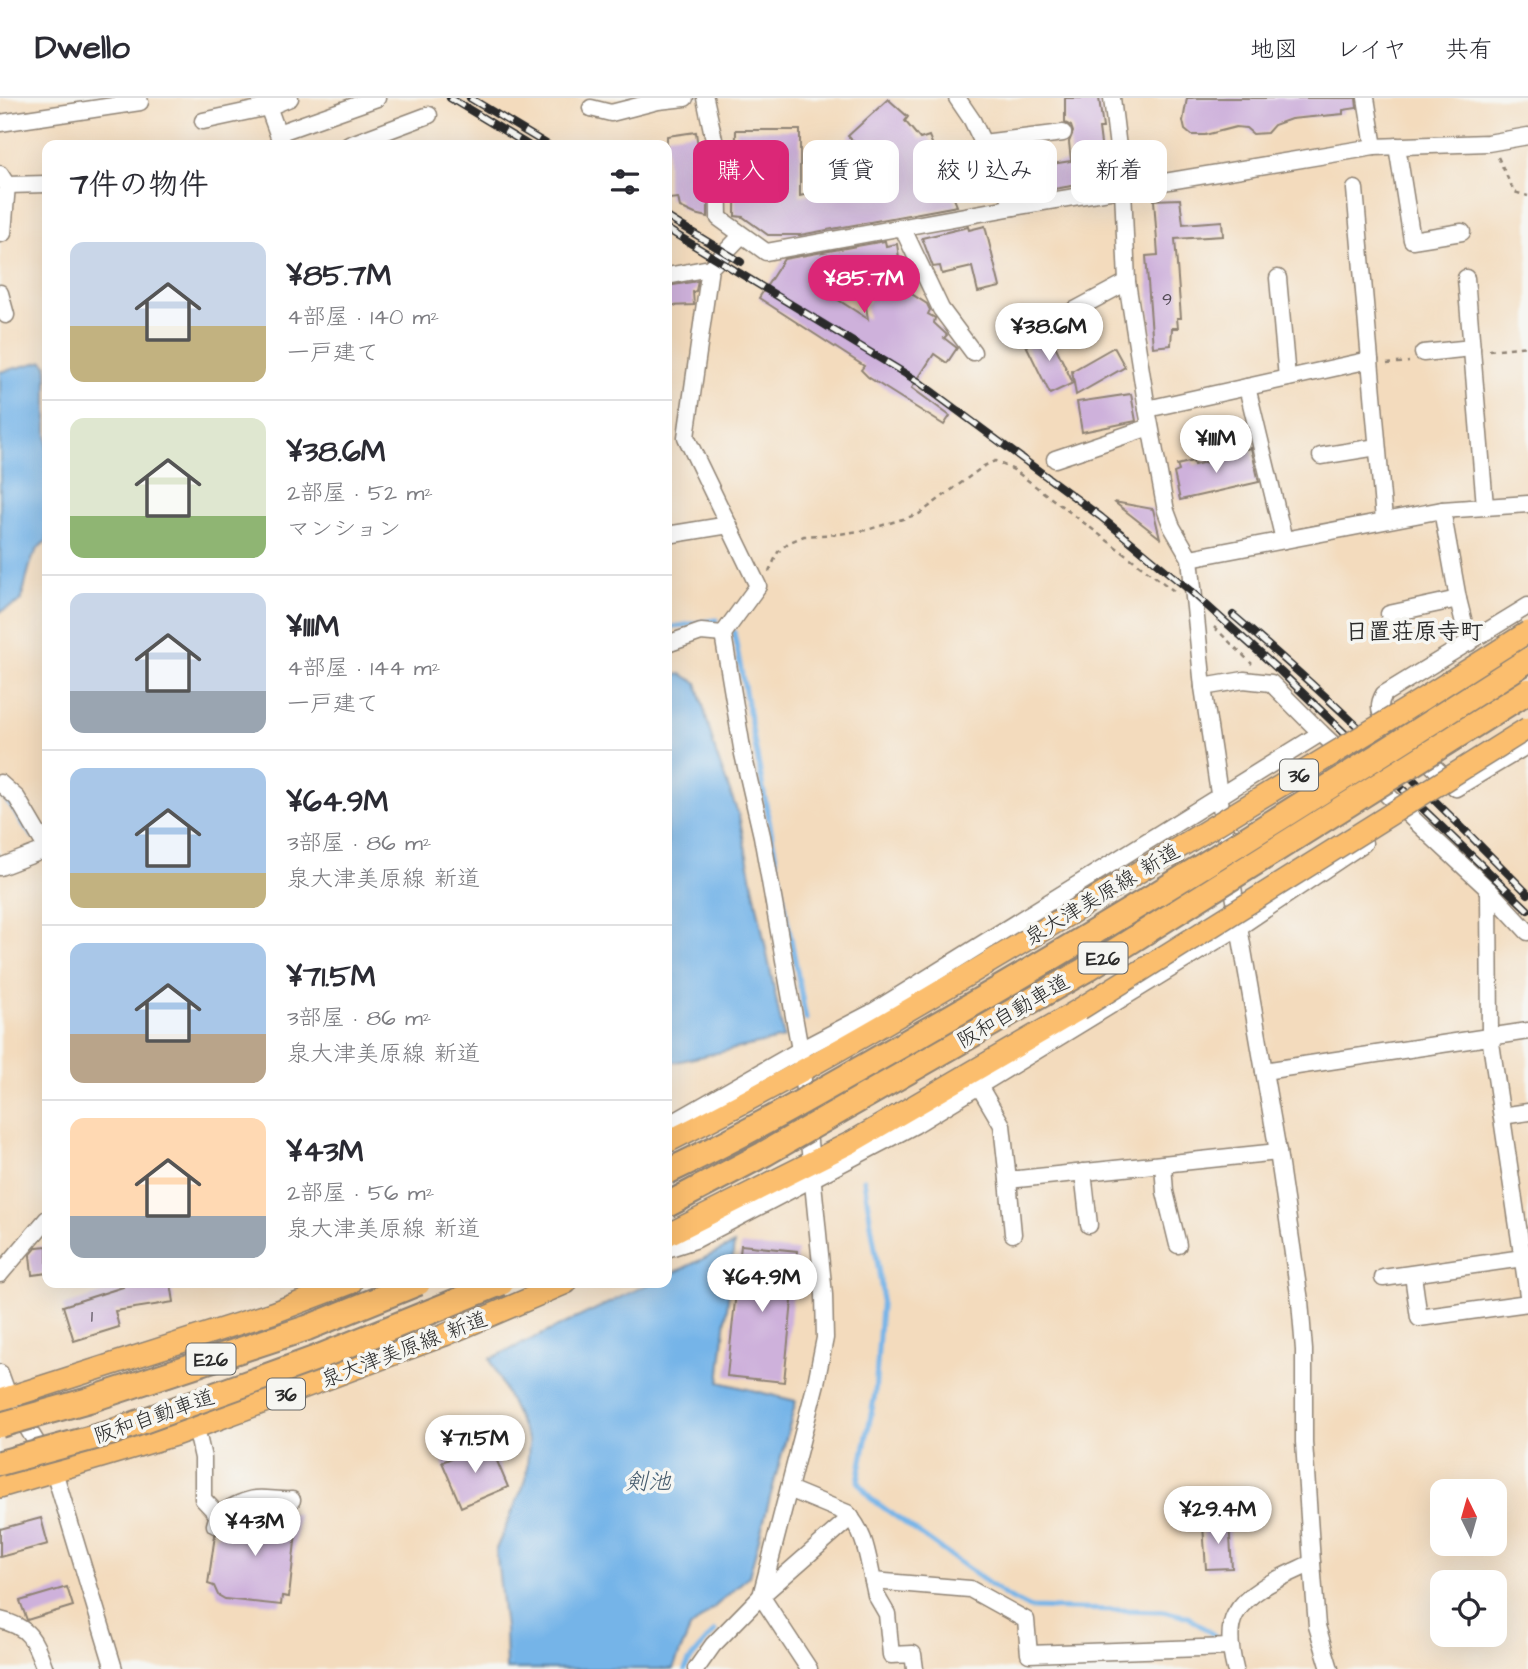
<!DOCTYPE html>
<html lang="ja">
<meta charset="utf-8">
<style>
:root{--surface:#fff;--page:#f7f7f7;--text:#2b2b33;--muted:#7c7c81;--line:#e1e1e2;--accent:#db2777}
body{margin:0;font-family:"Architects Daughter","Klee One",sans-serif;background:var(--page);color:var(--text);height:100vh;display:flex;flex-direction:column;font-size:26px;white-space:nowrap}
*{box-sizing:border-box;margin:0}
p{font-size:23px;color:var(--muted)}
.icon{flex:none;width:38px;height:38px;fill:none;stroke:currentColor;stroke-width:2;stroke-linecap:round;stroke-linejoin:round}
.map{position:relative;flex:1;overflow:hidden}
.drawer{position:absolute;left:42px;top:42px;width:630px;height:1148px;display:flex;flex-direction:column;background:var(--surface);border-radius:14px;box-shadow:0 7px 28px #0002}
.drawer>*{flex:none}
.hud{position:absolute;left:693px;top:42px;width:665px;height:63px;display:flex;gap:14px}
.needle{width:46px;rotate:355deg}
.tools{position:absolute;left:1430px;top:1381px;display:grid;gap:14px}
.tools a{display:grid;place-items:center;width:77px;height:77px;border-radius:14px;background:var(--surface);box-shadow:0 7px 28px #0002;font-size:35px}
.price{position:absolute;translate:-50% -60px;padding:0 16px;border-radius:24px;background:#fff;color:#222;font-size:23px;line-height:46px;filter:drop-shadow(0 2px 4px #0008)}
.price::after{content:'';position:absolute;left:50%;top:42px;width:21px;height:16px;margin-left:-10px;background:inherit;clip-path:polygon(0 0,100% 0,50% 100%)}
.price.current{background:var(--accent);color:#fff}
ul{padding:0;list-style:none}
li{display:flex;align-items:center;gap:21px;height:175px;padding:0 28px}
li+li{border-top:2px solid var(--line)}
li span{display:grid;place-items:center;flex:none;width:196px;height:140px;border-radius:14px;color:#555}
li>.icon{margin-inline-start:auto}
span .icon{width:84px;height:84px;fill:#fffc;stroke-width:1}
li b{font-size:30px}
h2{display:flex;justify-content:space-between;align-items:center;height:84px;padding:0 28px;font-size:30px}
.pill{padding:0 24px;border-radius:14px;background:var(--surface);box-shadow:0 7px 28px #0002;font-size:24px;line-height:63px}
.pill.current{background:var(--accent);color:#fff}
header{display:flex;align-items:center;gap:42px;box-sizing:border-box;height:98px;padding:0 35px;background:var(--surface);border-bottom:2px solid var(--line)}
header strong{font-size:33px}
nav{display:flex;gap:38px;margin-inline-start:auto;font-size:24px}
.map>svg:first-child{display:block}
.water{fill:#74b4e8;stroke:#50708a;stroke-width:2}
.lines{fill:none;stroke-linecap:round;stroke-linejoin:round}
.stream{stroke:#74b4e8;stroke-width:5}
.building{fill:#ceb1db;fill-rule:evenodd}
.minor-casing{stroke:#8f8374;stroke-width:19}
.major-casing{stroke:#8f8374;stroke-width:24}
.path{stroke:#8f8374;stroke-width:2.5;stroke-dasharray:5 5;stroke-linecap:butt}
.minor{stroke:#fff;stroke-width:16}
.major{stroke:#fbbe6e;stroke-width:21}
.rail-casing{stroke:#2b2b2b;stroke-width:8}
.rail{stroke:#f6f6f2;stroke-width:5;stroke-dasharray:16;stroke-linecap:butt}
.major-bridge-casing{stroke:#8f8374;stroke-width:24;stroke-linecap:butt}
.highway-bridge-casing{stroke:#8f8374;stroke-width:28;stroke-linecap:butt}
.major-bridge{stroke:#fbbe6e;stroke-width:21}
.highway-bridge{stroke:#fbbe6e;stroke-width:24}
.labels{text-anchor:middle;stroke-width:7;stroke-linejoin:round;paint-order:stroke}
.number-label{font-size:18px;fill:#544c57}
.shield{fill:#f6f6f2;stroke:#686867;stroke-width:2}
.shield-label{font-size:19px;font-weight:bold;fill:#2b2b2b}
.street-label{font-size:21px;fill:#2b2b2b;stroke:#f6f6f2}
.neighbourhood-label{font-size:23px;font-weight:bold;fill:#2b2b2b;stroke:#f6f6f2}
.water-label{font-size:23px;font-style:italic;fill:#455b6d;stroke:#f6f6f2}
</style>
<header>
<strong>Dwello</strong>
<nav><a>地図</a><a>レイヤ</a><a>共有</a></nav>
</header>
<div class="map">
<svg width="1528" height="1571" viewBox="0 0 1528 1571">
<rect width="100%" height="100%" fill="#f6f6f2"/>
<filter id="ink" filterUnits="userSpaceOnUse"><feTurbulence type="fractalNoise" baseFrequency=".0143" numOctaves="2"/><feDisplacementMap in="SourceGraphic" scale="14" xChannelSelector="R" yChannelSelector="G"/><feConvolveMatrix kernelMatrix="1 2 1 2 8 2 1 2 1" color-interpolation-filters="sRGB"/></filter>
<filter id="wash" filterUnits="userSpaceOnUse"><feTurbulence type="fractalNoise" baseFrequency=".00686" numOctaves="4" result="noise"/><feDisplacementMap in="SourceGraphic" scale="28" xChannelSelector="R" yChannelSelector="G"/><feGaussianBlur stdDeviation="1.57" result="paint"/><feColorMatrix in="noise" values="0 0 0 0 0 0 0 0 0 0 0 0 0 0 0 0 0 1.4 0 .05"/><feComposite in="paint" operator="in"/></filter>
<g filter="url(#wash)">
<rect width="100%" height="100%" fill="#f3dbbd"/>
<g class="water">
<path d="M43,263L47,267V443C28,453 28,484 20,504L0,514V274Z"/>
<path d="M681,576L697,585L716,656L739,718L784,940L667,966V578Z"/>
<path d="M734,1146L719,1284L796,1303L749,1478L690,1531L673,1571H506L505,1531L496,1451L526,1382L529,1344L490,1261L651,1185H667V1178Z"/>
</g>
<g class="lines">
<g class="stream">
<path d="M667,530L716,522"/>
<path d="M734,534L806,921"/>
<path d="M0,696C15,708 19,726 33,738"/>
<path d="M864,1082L882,1194L875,1296L858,1383L870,1400L1006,1498L1030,1510L1163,1513L1188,1519L1214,1537"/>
<path d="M685,1571L689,1563L715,1533"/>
</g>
</g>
<g id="blocks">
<g class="building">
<path d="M1065,0H1099L1103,30H1099L1105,77L1100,83L1020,97L1000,53L1023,51L1027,70L1071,63L1069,44L1073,34L1071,28L1065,25Z"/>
<path d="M1187,0H1356L1357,10L1343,12V16L1291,21L1274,27L1267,35L1253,36L1246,30L1236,29L1205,37H1191L1185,32L1183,23Z"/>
<path d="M888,1L908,19L905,23L920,41L929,38L957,108L800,137H768L743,119L735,118L736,32H800V98L852,85L849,80L876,67L848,38Z"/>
<path d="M696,34L700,65H708V119L695,116L680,109L678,100L669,101L667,90V38Z"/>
<path d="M1180,101L1183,126L1222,123L1223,138L1175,141L1181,220H1177L1178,230H1172L1171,247L1153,249L1146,158L1158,157L1154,102Z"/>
<path d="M985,128L1000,189L978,194L972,169L942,176L940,168L933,169L922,140L968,129L969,132Z"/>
<path d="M885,143L886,148L897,146L902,180L890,182L927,206L930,212L928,216L935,220L934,225L947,237L944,240L957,250L947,265L934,256L912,290L950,318L944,327L868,279L861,272L864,268L759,200L784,161ZM861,179L862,186L883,182L866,208L868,221L815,187Z"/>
<path d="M698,183L696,193L693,194L694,207L667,208V188Z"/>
<path d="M1043,236L1050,237L1073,285L1050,296L1025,245Z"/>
<path d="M1114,249L1125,269L1076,297L1072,273Z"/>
<path d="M1131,296L1136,323L1082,334L1077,304Z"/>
<path d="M1251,350L1259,384L1180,402L1174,375L1179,373L1177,367L1193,363L1194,367L1237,356V353Z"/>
<path d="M1114,404L1153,411L1160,440Z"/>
<path d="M741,1147L797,1153L784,1284L727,1278Z"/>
<path d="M47,1148V1175L32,1177L30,1157L37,1149Z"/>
<path d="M122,1185H171L174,1204L115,1213L119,1229L74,1243L63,1208L123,1189Z"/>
<path d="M489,1344L508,1389L461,1409L442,1364Z"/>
<path d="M257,1411L298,1416L289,1499L282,1498L281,1507L225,1501L218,1497L214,1488L208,1486L215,1437L223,1434L227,1424L239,1418L251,1419L253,1412Z"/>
<path d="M41,1420L48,1446L0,1459V1431Z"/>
<path d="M1229,1424L1232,1470L1206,1471L1203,1427Z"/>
<path d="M67,1489L73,1508L27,1522L20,1503Z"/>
</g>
</g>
</g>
<g filter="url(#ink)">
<use href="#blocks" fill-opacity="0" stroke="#8f8374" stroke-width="2"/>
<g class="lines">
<g class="minor-casing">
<g id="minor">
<path d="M265,0L282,47"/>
<path d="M705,0L718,60L719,120L766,154L1014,109L1374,49L1488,45L1528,38"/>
<path d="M957,0L972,22L1014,109"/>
<path d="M1112,0L1123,91L1127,184L1147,311L1166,413L1172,429L1190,460L1203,589L1239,829L1278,1054L1300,1203L1304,1252V1344L1312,1465L1317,1528L1330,1571"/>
<path d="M1366,0L1374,49"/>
<path d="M591,10L611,15L658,3L685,0"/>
<path d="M203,23L268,9L290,0"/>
<path d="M0,25L140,4"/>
<path d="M278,35L377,0"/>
<path d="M983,45L1063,35"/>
<path d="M349,47L429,17"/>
<path d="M1397,48L1412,142L1462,134"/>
<path d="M0,76L7,87L47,86"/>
<path d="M1355,91L1370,262"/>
<path d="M903,131L941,211L973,254"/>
<path d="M0,136L3,135L7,87"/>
<path d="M741,138L710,170L686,339L758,488L723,536L743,656L762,738L800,952L824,1197L825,1240L816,1285L761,1498L809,1571"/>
<path d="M667,178L710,170"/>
<path d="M1278,180L1287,280"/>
<path d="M1466,180L1485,408"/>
<path d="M0,195L6,217"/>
<path d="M1047,227L1127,184"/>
<path d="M1423,255L1472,250"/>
<path d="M1247,289L1284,442"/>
<path d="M1147,311L1370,262L1384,422"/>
<path d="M1321,358L1377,349"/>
<path d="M1055,361L1150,329"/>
<path d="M1442,412L1458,501L1469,545"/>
<path d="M667,437L729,427"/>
<path d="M1190,460L1442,412L1528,406"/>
<path d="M1389,516L1458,501"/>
<path d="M667,546L701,534L723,536"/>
<path d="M1203,589L1244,582L1271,585L1321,635L1489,792L1528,834"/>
<path d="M1394,631C1382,620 1375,611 1384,596L1528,508"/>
<path d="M1417,653L1456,690L1528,647"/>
<path d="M0,685L17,700L47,751L0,769"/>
<path d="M1489,792L1490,938L1528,1197"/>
<path d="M1264,973L1528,933"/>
<path d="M979,988L1002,1027L1008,1082L1278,1054"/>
<path d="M1502,1018L1528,1014"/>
<path d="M667,1028L800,952L871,915L1321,635"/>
<path d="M1163,1066L1165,1094L1178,1147"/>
<path d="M1083,1074L1089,1127"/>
<path d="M1008,1082L1013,1136"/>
<path d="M667,1151L695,1142L915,1027L1239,829L1364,745"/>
<path d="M0,1176L47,1121"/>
<path d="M1413,1177L1419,1220L1528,1205"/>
<path d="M1383,1180L1523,1160"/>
<path d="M0,1275L9,1300L54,1373L114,1571"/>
<path d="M196,1329L203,1360V1401L218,1417"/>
<path d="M789,1391L847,1415C866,1436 867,1457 873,1483L970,1491L1026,1522L1029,1556L1230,1549"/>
<path d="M215,1427L218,1417C229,1411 243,1402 256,1401C268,1400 280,1403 292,1402"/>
<path d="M873,1483L876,1497L887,1516L891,1557L913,1556L915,1571"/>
<path d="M0,1522C31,1529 35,1544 45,1571"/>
<path d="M696,1571L713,1547L761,1498L851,1419"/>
<path d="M1235,1571C1231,1555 1227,1532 1235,1517C1248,1491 1287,1477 1312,1465"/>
</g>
</g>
<g class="major-casing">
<g id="major">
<path d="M667,1044C805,975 935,897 1068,817"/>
<path d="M667,1137L852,1044L1080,911"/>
<path d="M0,1302L272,1215L351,1185"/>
<path d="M0,1389L175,1337L445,1237L566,1185"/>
</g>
</g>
<g class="path">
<path d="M1498,59L1514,94L1528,98"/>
<path d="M1489,252L1528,248"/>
<path d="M1387,266L1409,264"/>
<path d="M769,474L778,454L788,445L804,438L839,436L867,432L919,416L984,368L995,363L1014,372L1178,496"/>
<path d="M1214,529L1252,566"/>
</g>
<use href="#minor" class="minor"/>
<use href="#major" class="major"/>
<g class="rail-casing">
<g id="rail">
<path d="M450,0L528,47"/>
<path d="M470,0L548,47"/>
<path d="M667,119L741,164"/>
<path d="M667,131L919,284L1101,419L1193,495L1281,574L1528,812"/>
<path d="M1233,517C1336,604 1433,699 1528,796"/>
</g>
</g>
<use href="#rail" class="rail"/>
<g class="major-bridge-casing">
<g id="major-bridge">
<path d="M1068,817L1405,612L1528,534"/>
<path d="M1080,911L1528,630"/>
</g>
</g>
<g class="highway-bridge-casing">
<g id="highway-bridge">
<path d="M667,1074C757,1031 841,982 928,932C1132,815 1330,689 1528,562"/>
<path d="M667,1107L764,1056L1085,872L1528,593"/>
<path d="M0,1327L89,1302L307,1230L418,1185"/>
<path d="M0,1365L110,1335L314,1261L501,1185"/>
</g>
</g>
<use href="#major-bridge" class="major-bridge"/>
<use href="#highway-bridge" class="highway-bridge"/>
</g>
</g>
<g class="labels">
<g class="number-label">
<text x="1167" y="207">9</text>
<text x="92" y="1224">1</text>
</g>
<g class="shield">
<rect x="1280" y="661.5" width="38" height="31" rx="5"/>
<rect x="1078.5" y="844.5" width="49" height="31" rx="5"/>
<rect x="186.5" y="1245.5" width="49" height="31" rx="5"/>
<rect x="267" y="1280.5" width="38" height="31" rx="5"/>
</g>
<g class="shield-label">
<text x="1299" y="684">36</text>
<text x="1103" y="867">E26</text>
<text x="211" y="1268">E26</text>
<text x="286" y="1303">36</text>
</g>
<g class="street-label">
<text transform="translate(1102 796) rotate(-31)" y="7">泉大津美原線 新道</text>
<text transform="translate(1013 913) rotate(-30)" y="7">阪和自動車道</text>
<text transform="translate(404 1251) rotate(-21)" y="7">泉大津美原線 新道</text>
<text transform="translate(154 1318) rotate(-19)" y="7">阪和自動車道</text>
</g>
<g class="neighbourhood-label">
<text x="1414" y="541">日置荘原寺町</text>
</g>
<g class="water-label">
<text x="648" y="1391">剣池</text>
</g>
</g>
</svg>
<div class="tools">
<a><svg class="needle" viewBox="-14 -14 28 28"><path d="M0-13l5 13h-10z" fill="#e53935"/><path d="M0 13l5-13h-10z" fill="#7c7c81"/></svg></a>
<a><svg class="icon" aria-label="locate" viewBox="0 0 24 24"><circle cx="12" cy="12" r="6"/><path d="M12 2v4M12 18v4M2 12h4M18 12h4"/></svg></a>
</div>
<b class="price current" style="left:864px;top:217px">¥85.7M</b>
<b class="price" style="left:1049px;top:265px">¥38.6M</b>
<b class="price" style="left:1216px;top:377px">¥111M</b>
<b class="price" style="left:762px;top:1216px">¥64.9M</b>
<b class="price" style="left:475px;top:1377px">¥71.5M</b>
<b class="price" style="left:1218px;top:1448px">¥29.4M</b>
<b class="price" style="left:255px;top:1460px">¥43M</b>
<div class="hud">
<a class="pill current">購入</a>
<a class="pill">賃貸</a>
<a class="pill">絞り込み</a>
<a class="pill">新着</a>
</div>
<section class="drawer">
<h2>7件の物件<svg class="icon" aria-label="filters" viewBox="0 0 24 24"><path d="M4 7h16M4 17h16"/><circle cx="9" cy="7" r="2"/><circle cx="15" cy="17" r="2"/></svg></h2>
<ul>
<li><span style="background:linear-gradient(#c9d6e8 60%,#c2b280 0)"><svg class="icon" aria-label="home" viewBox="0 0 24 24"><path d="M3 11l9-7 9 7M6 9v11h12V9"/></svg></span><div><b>¥85.7M</b><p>4部屋 · 140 m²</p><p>一戸建て</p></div></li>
<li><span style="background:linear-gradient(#dfe7d0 70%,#8fb573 0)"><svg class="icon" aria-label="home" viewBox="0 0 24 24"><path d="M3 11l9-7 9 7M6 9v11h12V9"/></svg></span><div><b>¥38.6M</b><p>2部屋 · 52 m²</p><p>マンション</p></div></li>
<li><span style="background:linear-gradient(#c9d6e8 70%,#9aa5b1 0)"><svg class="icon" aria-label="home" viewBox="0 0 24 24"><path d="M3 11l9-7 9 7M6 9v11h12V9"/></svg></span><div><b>¥111M</b><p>4部屋 · 144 m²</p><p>一戸建て</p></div></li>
<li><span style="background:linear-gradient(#a9c7e8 75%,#c2b280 0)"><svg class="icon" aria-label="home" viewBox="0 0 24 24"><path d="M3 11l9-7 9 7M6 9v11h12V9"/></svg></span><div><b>¥64.9M</b><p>3部屋 · 86 m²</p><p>泉大津美原線 新道</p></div></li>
<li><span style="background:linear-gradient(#a9c7e8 65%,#b9a48a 0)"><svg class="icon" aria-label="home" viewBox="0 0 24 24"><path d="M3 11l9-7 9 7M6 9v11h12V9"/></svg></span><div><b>¥71.5M</b><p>3部屋 · 86 m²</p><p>泉大津美原線 新道</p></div></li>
<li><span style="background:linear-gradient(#ffd9b3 70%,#9aa5b1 0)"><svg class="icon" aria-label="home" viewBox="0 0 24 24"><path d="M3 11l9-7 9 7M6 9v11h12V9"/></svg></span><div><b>¥43M</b><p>2部屋 · 56 m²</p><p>泉大津美原線 新道</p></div></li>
</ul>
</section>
</div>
